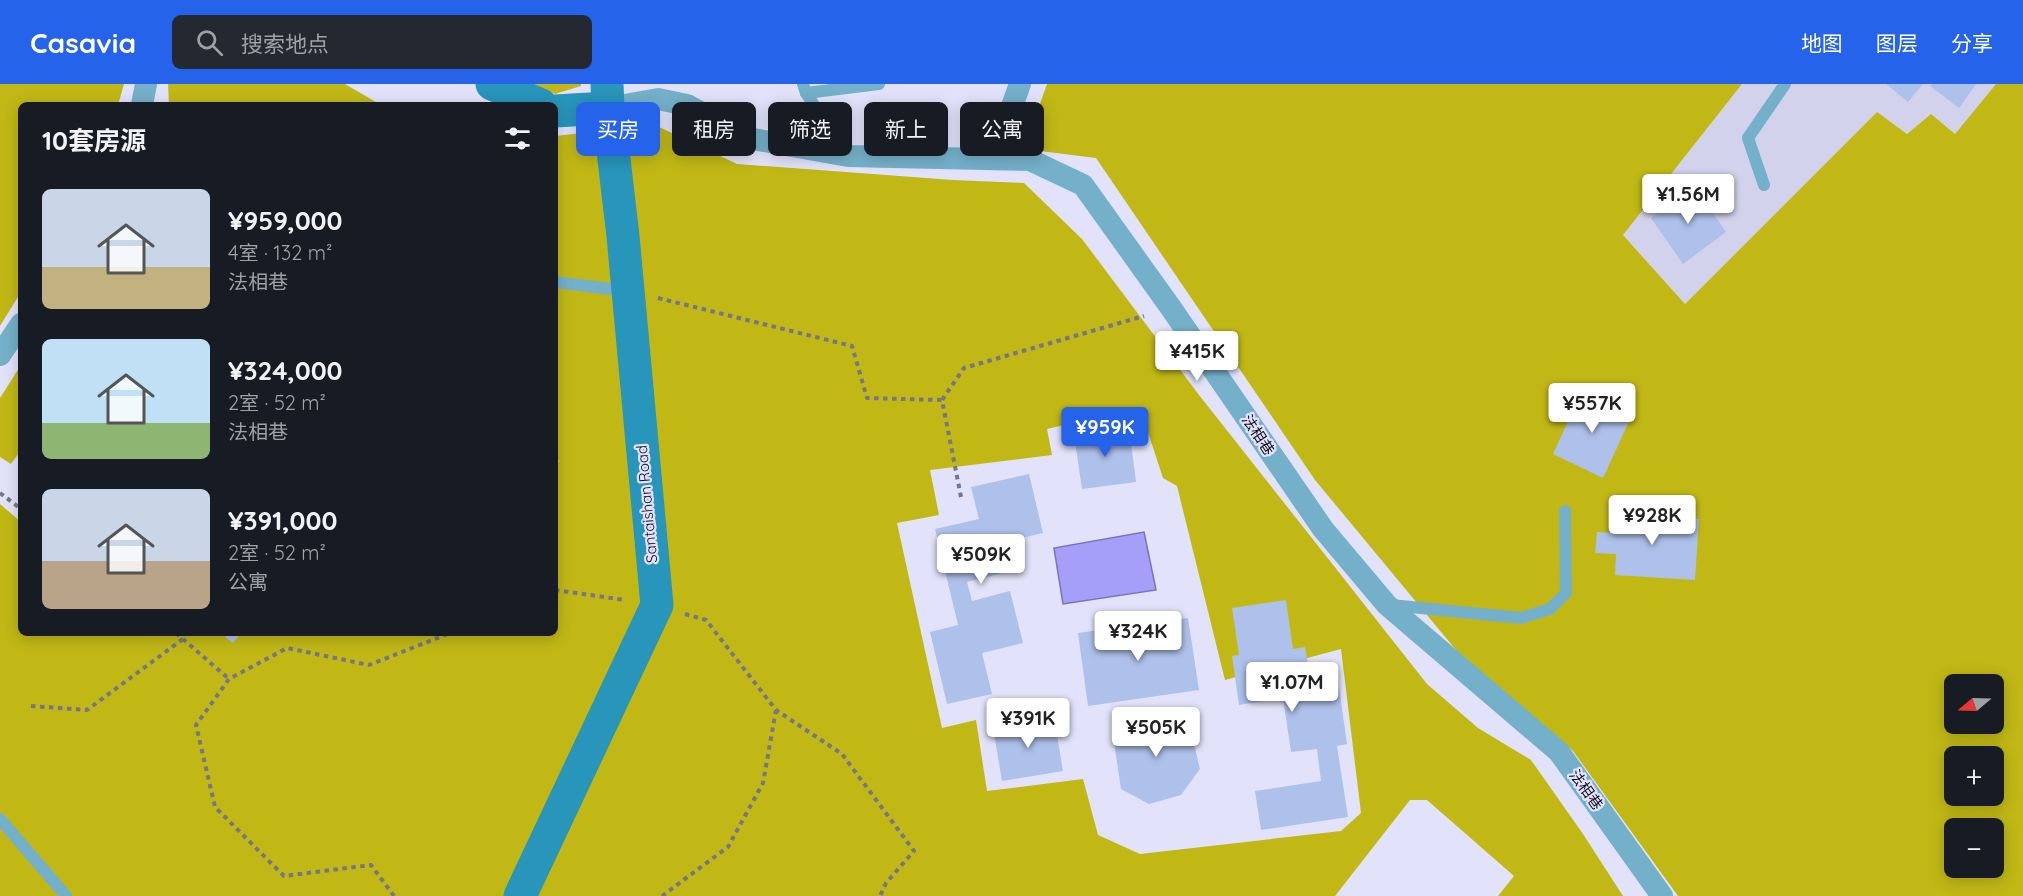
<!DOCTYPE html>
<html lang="zh">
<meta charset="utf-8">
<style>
:root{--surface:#171b24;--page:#242831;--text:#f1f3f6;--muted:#9ea1a6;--accent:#2563eb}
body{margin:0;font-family:Quicksand,"Noto Sans SC",sans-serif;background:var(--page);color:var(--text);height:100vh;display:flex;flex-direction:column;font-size:22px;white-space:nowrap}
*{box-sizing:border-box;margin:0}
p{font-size:20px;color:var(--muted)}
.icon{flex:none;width:33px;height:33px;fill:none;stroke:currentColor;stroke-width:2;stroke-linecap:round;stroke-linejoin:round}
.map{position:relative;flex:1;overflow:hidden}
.details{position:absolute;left:18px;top:18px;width:540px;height:534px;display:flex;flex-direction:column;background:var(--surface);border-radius:9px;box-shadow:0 3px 15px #0003}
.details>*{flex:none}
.banner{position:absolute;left:576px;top:18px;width:570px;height:54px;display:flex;gap:12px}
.needle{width:39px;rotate:251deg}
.controls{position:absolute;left:1944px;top:590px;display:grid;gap:12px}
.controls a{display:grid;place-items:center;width:60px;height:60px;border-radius:9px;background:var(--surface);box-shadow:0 3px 15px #0003;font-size:30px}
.price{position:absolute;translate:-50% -51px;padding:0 14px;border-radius:6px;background:#fff;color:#222;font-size:20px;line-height:39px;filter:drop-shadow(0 2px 3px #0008)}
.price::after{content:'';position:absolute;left:50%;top:36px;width:18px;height:14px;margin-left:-9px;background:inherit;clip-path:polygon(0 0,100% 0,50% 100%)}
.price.current{background:var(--accent);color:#fff}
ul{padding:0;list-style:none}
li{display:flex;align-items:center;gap:18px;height:150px;padding:0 24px}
li span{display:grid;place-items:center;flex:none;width:168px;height:120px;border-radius:9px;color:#555}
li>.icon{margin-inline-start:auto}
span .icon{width:72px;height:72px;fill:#fffc;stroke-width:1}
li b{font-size:26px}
h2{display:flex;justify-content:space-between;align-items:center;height:72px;padding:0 24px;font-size:26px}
.pill{padding:0 21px;border-radius:9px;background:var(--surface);box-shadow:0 3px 15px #0003;font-size:21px;line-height:54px}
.pill.current{background:var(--accent);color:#fff}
header{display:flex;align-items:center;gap:36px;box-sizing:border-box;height:84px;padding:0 30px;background:var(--accent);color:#fff}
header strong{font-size:28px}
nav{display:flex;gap:33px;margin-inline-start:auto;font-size:21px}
.search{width:420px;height:54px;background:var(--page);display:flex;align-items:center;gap:15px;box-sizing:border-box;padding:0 21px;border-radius:9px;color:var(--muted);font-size:22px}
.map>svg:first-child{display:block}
.built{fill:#d2d2ec}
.forest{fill:#c1b816;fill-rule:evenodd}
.water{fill:#a59ff9;stroke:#7873b8;stroke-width:1.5}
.building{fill:#aec1eb}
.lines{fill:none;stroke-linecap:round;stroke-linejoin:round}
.path{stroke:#76758b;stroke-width:4;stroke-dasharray:4.5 4.5;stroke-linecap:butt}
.lane{stroke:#74b0c9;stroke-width:12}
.street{stroke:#74b0c9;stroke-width:22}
.secondary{stroke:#2895ba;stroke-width:33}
.labels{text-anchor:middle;stroke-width:4.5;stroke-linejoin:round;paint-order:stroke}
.street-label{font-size:15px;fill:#0e0c20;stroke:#e2e2fa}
</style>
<header>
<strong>Casavia</strong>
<div class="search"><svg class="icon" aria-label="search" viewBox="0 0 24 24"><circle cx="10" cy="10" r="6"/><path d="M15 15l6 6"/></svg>搜索地点</div>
<nav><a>地图</a><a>图层</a><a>分享</a></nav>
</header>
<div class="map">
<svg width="2023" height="812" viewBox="0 0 2023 812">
<rect width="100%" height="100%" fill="#e2e2fa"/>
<path class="built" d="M1742,0H1996L1955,50L1931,30L1907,50L1876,29L1685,220L1623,151Z"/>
<g class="forest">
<path d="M0,0H124L118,21H21V208L0,242Z"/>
<path d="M168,0H345L381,21H169Z"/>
<path d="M533,0H581V2L555,10Z"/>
<path d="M1047,0H1742L1623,151L1685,220L1877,28L1907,50L1931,30L1955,50L1996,0H2023V812H1678L1573,667L1456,566L1315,396L1096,74L1024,65ZM1954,600H1994V639H1954ZM1954,672H1994V711H1954ZM1954,744H1994V783H1954Z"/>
<path d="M655,41L737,80L953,96L1024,99L1082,155L1199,311L1427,600L1478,644L1531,676L1583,750L1623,812H1498L1514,792L1427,716H1410L1335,812H0V420L21,438V549H555V383L559,377L555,373V52ZM1140,324L1163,394L1177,402L1225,596L1341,565L1361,729L1341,747L1140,770L1098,751L1083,695L987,707L976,636L942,644L897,439L939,431L930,386L1052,371L1047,345Z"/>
<path d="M21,281V366L11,380L0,373V314Z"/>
</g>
<path class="water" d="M1144,448L1156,506L1063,520L1054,464Z"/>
<g class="building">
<path d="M1886,0H1923L1908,18Z"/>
<path d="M1932,0H1976L1959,24L1930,2Z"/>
<path d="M1694,102L1726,148L1683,180L1651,134Z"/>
<path d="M1582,307L1632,331L1603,394L1553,370Z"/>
<path d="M1129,343L1136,398L1082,405L1074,351Z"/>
<path d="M1029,390L1043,449L996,460L1003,489L967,498L972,517L1010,507L1023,559L982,569L992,610L947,620L930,548L958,541L935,445L979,435L971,403Z"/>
<path d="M1611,429L1699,435L1695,496L1615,491L1616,470L1595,469L1597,448L1609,449Z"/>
<path d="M1286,516L1293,565L1305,563L1309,586L1336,582L1347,660L1337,662L1348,733L1261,746L1255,707L1321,697L1317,665L1291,668L1283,614L1239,621L1232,572L1239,571L1232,524Z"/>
<path d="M1188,534L1199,606L1088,622L1078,549Z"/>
<path d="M220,549H241L233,559Z"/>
<path d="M1166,630L1190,643L1200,685L1181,711L1149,720L1121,705L1114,658L1138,634Z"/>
<path d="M1054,633L1063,687L1002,697L993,644Z"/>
</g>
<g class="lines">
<g class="path">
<path d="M658,214L852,262L867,314L942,316"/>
<path d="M0,409L21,425"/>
<path d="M961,413L942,316L964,284L1144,232"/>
<path d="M555,506L625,516"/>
<path d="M685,530L706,536L776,626L842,670L914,767L886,799L880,812"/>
<path d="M176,549L229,595"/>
<path d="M31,622L87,626L183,555"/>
<path d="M394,812L371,781L284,792L215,723L196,641L229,595L287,564L369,581L450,549"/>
<path d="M662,812L728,763L763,699L776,626"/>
</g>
<g class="lane">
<path d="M803,0L806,9L847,71"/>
<path d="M806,9L879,0"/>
<path d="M1764,101L1748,54L1785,0"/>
<path d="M555,198L626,207"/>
<path d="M1391,521L1521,534L1550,525L1566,509L1565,427"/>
<path d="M0,735L66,812"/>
</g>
<g class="street">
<path d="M142,21L146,0"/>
<path d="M608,24L658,15L687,21L747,54L848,72L1030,76L1083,101L1171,224L1323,445L1387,521L1559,668L1662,812"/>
<path d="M993,75L1020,0"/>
<path d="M0,271L21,240"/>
</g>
<g class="secondary">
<path d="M492,0L541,21"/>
<path d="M555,27L608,24"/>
<path d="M520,812L657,521L623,152L608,24L607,0"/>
</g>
</g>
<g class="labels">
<g class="street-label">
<text transform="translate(1258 351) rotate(56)" y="5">法相巷</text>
<text transform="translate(647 420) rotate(-95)" y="5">Santaishan Road</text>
<text transform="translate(1586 706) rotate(54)" y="5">法相巷</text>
</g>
</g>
</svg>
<div class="controls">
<a><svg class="needle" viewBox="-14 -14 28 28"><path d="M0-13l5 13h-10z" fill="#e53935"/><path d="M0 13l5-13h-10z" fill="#9ea1a6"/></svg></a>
<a>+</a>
<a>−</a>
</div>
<b class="price" style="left:1688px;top:141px">¥1.56M</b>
<b class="price" style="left:1197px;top:298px">¥415K</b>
<b class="price" style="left:1592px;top:350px">¥557K</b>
<b class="price current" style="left:1105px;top:374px">¥959K</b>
<b class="price" style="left:1652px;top:462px">¥928K</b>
<b class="price" style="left:981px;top:501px">¥509K</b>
<b class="price" style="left:1138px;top:578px">¥324K</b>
<b class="price" style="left:1292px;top:629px">¥1.07M</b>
<b class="price" style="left:1028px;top:665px">¥391K</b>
<b class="price" style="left:1156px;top:674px">¥505K</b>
<div class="banner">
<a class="pill current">买房</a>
<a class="pill">租房</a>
<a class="pill">筛选</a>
<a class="pill">新上</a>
<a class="pill">公寓</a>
</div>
<section class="details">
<h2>10套房源<svg class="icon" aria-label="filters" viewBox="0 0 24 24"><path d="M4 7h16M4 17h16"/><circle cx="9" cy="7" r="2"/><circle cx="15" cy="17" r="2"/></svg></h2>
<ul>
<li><span style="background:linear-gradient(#c9d6e8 65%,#c2b280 0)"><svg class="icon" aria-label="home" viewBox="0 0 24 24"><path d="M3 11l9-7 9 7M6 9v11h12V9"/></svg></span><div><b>¥959,000</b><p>4室 · 132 m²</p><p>法相巷</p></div></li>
<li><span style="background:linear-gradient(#bfe0f5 70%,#8fb573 0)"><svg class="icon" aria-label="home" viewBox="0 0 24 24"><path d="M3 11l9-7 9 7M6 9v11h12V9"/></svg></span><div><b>¥324,000</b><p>2室 · 52 m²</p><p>法相巷</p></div></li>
<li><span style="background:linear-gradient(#c9d6e8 60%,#b9a48a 0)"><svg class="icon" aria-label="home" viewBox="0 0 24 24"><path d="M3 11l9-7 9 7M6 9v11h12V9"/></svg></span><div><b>¥391,000</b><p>2室 · 52 m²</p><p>公寓</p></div></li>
</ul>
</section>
</div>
